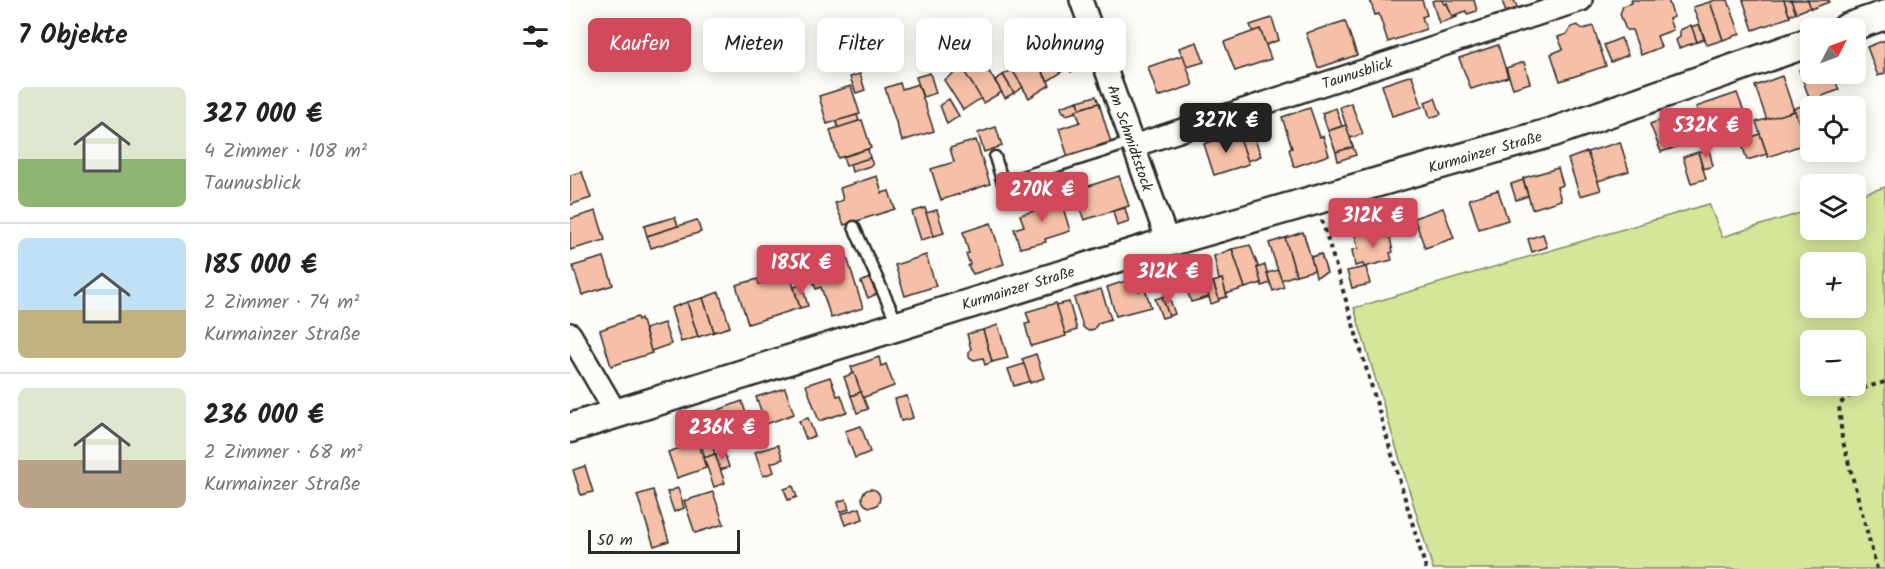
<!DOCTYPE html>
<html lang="de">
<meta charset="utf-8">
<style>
:root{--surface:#fff;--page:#f2f2f2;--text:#222;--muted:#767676;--line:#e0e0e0;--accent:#d1495b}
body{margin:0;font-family:Kalam,sans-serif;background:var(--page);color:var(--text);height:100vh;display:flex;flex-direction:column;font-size:22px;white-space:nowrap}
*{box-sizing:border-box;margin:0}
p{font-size:20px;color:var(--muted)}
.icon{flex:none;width:33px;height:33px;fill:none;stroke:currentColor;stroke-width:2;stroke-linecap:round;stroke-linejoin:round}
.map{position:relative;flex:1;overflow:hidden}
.side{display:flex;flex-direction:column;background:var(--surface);width:570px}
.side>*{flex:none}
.guide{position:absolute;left:18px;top:18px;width:570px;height:54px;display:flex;gap:12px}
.needle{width:39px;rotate:48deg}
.buttons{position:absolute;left:1230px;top:18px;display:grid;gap:12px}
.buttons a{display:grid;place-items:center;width:66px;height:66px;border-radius:9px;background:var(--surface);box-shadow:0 3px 15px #0003;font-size:30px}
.scale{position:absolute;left:18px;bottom:15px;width:152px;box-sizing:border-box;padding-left:6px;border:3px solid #2b2b2b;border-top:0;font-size:16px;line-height:21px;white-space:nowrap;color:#2b2b2b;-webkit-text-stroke:4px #fdfcf7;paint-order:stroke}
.price{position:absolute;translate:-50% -51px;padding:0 14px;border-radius:6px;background:var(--accent);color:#fff;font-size:20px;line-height:39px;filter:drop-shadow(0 2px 3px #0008)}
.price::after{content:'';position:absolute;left:50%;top:36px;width:18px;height:14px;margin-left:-9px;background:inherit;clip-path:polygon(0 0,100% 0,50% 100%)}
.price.selected{background:#222;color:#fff}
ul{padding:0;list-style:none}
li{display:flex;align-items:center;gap:18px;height:150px;padding:0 18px}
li+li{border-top:2px solid var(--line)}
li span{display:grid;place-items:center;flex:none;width:168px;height:120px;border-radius:9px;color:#555}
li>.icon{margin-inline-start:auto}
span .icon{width:72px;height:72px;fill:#fffc;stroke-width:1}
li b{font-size:26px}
h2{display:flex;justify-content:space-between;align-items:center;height:72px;padding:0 18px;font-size:26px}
.pill{padding:0 21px;border-radius:9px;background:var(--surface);box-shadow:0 3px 15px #0003;font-size:21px;line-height:54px}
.pill.selected{background:var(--accent);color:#fff}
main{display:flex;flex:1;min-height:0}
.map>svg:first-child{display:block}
.green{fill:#d4e69a;stroke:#808862;stroke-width:1.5;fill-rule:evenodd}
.building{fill:#f5c0a7;stroke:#2b2b2b;stroke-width:1.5}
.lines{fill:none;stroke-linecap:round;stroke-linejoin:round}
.lane-casing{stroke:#2b2b2b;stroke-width:15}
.street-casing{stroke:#2b2b2b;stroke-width:26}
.secondary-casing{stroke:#2b2b2b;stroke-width:33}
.path{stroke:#2b2b2b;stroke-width:4;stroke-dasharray:4.5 4.5;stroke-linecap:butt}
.lane{stroke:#fdfcf7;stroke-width:10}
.street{stroke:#fdfcf7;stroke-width:21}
.secondary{stroke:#fdfcf7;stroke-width:28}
.labels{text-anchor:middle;stroke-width:4.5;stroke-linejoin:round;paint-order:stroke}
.street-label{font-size:15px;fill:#2b2b2b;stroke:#fdfcf7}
</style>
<main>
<section class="side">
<h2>7 Objekte<svg class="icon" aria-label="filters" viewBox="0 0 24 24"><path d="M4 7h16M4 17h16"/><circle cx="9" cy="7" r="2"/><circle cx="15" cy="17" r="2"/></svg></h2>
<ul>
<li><span style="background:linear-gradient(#dfe7d0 60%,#8fb573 0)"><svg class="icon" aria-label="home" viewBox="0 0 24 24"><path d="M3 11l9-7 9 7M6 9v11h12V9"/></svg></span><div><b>327 000 €</b><p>4 Zimmer · 108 m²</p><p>Taunusblick</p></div></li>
<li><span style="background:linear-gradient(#bfe0f5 60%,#c2b280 0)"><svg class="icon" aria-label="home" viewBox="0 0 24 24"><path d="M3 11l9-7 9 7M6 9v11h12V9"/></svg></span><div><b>185 000 €</b><p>2 Zimmer · 74 m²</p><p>Kurmainzer Straße</p></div></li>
<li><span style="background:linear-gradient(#dfe7d0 60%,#b9a48a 0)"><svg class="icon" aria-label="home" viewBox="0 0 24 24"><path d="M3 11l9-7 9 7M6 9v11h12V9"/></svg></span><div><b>236 000 €</b><p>2 Zimmer · 68 m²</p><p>Kurmainzer Straße</p></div></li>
</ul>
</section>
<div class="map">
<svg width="1315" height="569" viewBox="0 0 1315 569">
<rect width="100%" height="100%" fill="#fdfcf7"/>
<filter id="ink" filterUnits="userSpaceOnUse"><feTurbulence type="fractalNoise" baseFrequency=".0167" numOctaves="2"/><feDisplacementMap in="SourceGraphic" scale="12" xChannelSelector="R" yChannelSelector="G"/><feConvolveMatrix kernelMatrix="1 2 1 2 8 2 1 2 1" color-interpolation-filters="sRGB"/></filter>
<g filter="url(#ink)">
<path class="green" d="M1315,187V569H863L784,308L1139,204L1152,237L1240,210V230H1286V196ZM1240,262H1286V308H1240ZM1240,340H1286V386H1240Z"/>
<g class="building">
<path d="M800,0H852L857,15L852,17L856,29L818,42L809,14L805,15Z"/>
<path d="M866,0H872L874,4L877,3L882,16L886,15L887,17L869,23L862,1Z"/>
<path d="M872,0H904L907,11L897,14L896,11L882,16L877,3L874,4Z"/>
<path d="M932,0H944L948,9L936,13Z"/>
<path d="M1061,0H1098L1104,17L1099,19L1103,30L1087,36L1091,47L1071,55L1062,30H1056L1050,14L1053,6L1062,3Z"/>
<path d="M1145,0H1158L1170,34L1153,40L1140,2Z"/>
<path d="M1173,0H1214L1220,17L1183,30Z"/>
<path d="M1214,0H1221L1226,13L1219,15Z"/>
<path d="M1221,0H1238L1241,7L1226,13Z"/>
<path d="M1238,0H1259V2L1241,9Z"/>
<path d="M1140,2L1153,40L1137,45L1123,7Z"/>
<path d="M702,18L709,40L696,45L690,29L683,32L680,25Z"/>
<path d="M775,21L787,55L748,68L736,33Z"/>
<path d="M1129,24L1134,39L1127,42L1121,27Z"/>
<path d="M1007,25L1013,29L1023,26L1036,66L990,81L981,54L993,49L988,37L997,34L1001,27Z"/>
<path d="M1121,25L1127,42L1109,48L1106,40L1110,37V30Z"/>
<path d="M690,29L701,59L665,71L654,42Z"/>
<path d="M478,36L498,68L478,81L458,49Z"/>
<path d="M1051,38L1058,55L1041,62L1034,45Z"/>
<path d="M1315,40V73L1308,76L1297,47Z"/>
<path d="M506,42L518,62L501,72L489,52Z"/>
<path d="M627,42L634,62L617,67L609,48Z"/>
<path d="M928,45L938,77L901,89L889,58Z"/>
<path d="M460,52L480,85L459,98L439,65Z"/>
<path d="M613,55L623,85L588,97L578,67Z"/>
<path d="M412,61L432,92L413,103L394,72Z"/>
<path d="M954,62L960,83L943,88L936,68Z"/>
<path d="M1240,66V74H1263L1269,90L1252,96L1255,104L1249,106H1245L1242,99L1240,100L1229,70Z"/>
<path d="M392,68L411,98L393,110L374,80Z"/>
<path d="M442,70L453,87L444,93L433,75Z"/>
<path d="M360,73L366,93L353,97L346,77Z"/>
<path d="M290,74L295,90L286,93L280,77Z"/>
<path d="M433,75L444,93L435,98L425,80Z"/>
<path d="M842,75L852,107L822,116L812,85Z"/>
<path d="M1212,76L1224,111L1197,120L1185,86Z"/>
<path d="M330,83L332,89L348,84L364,131L332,141L315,88Z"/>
<path d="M281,86L290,114L257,124L249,96Z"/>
<path d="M1167,93L1178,122L1137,137L1126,107Z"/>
<path d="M526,96L529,103L510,109L508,101Z"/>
<path d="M865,98L871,114L860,118L855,102Z"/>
<path d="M379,99L389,116L377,124L370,105Z"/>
<path d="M508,101L510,109L506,110V112L496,115L495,112L492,113L490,107Z"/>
<path d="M529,103L541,143L498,157L489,129L510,122L506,110Z"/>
<path d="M781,103L793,134L780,138L770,107Z"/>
<path d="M1231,106L1237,123L1230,126L1223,109Z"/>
<path d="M740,108L750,137L753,136L759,155L724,167L719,149L722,148L712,117Z"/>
<path d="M766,108L772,126L758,131L752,113Z"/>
<path d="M1225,111L1230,126L1237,123L1240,132V142L1198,157L1186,122Z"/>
<path d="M1107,114L1118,143L1091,152L1080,124Z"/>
<path d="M287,115L289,121L268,128L266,121Z"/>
<path d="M292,120L301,148L268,158L260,130Z"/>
<path d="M776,125L783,147L766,152L758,131Z"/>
<path d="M426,127L432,146L414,152L408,133Z"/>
<path d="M668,132L679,164L644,175L634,144Z"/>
<path d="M683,134L691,156L678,161L670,138Z"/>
<path d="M1190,134L1197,154L1177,160L1171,141Z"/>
<path d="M406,140L420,184L371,200L361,169L384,162L380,148Z"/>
<path d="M1050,142L1059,171L1028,181L1017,152Z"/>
<path d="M783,147L786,155L768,161L766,152Z"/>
<path d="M298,149L300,158L276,166L273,157Z"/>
<path d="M1139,150L1143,166L1133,169L1128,153Z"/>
<path d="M1017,152L1031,190L1010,196L998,159Z"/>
<path d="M1128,152L1136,179L1121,183L1113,157Z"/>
<path d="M300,158L303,165L282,172L280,164Z"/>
<path d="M988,168L993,185L987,187L991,200L962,209L953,178Z"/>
<path d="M12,172L21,198L0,205V175Z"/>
<path d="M307,176L312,193L319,191L325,209L274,225L265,203L273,200L270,188Z"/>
<path d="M549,176L559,206L514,220L504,191Z"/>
<path d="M953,180L958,196L946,200L941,184Z"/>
<path d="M485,182L490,197L477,201L472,186Z"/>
<path d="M928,190L938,220L909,229L899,199Z"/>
<path d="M490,197L500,231L475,239L476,242L450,248L444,229L454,226L450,215L464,211L462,206Z"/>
<path d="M355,208L364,236L351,240L342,212Z"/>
<path d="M555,208L559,222L547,226L543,211Z"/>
<path d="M873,208L884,238L855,248L844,218Z"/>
<path d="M367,210L374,233L364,236L356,213Z"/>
<path d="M26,211L35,240L0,250V219Z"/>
<path d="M105,217L108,226L77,236L74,226Z"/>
<path d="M127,220L131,232L81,248L77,236Z"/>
<path d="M421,223L434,264L403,274L398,266L400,264L396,254L399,253L393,232Z"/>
<path d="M814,229L816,237H820L823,252L820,253L822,260L794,267L793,264L785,266L782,250L788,249L785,235Z"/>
<path d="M733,232L745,270L726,275L715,238Z"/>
<path d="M973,234L977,247L962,252L958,239Z"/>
<path d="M715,238L726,275L711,280L699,243Z"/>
<path d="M680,245L688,266L687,268L692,283L675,288L662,249Z"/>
<path d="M662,249L675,288L656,294L652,279L649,280L644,256Z"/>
<path d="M276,254L293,308L261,318L251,287L246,289L238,265Z"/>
<path d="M751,254L757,273L746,277L741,257Z"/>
<path d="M356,255L366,286L335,296L325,265Z"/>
<path d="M34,257L43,285L12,295L3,266Z"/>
<path d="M627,259L639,297L621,302L609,265Z"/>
<path d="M695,265L700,283L692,286L687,268Z"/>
<path d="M796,267L800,284L782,288L777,271Z"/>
<path d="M708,270L714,287L703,291L697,273Z"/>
<path d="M220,275L230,308L178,324L166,285L188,279L189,284Z"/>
<path d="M299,278L307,294L298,298L291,282Z"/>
<path d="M565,278L569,291L575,289L581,307L546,316L537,287Z"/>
<path d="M652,279L657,297L649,299L643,282Z"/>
<path d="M643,282L649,301L641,304L635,284Z"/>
<path d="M232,285L238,306L230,308L224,287Z"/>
<path d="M531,289L541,319L528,323L524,329L518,331L513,327L504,298Z"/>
<path d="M149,292L160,327L144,332L133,298Z"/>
<path d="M598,294L605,314L599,316L592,297Z"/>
<path d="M592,297L599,316L592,318L585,299Z"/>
<path d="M133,298L144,332L128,337L117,302Z"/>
<path d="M117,302L128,337L111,342L101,308Z"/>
<path d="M499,302L507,330L495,334L486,305Z"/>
<path d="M486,303L496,336L461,346L455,324L460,323L456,312Z"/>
<path d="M67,317L68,320L71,318L82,353L41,366L30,330Z"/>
<path d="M94,323L101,344L81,351L75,329Z"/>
<path d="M428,325L438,358L422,362L413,330Z"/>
<path d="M413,330L422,362L415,365L413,358L404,360L399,357V351L401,349L397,334Z"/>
<path d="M466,354L474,378L460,383L452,359Z"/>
<path d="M309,357L311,366L316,364L324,386L292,398L281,367Z"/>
<path d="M454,364L460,381L444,386L438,369Z"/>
<path d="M284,373L291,392L281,396L274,377Z"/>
<path d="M260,377L267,396L271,395L277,412L249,421L236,385Z"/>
<path d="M215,388L224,414L196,424L186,397Z"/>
<path d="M291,392L298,409L287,413L281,396Z"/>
<path d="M337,396L343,418L331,421L325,399Z"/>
<path d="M172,401L184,439L173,442L172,437L151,442L146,426L151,424L146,411Z"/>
<path d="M238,418L245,436L236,439L229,421Z"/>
<path d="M291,426L300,452L285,458L275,431Z"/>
<path d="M140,438L145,454L135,458L130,441Z"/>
<path d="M128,442L136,468L107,478L98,452Z"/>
<path d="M208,445L213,459L201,463L204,472L193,476L185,452Z"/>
<path d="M154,452L159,467L150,470L145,454Z"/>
<path d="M145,454L155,483L144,487L134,458Z"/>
<path d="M15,466L23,492L11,495L3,470Z"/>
<path d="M223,486L227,497L218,500L214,489Z"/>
<path d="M108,488L114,508L104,512L97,492Z"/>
<circle cx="301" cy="498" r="9"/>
<path d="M83,490L99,541L84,546L67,495Z"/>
<path d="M143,492L154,524L125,533L114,501Z"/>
<path d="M276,499L279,509L270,512L268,502Z"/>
<path d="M290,508L293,519L275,525L271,514Z"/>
</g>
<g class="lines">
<g class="lane-casing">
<g id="lane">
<path d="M425,157L433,183L553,145L563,146"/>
<path d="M284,227L328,325"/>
</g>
</g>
<g class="street-casing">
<g id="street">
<path d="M511,0L598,242"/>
<path d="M563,146L1011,0"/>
<path d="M0,334L46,413"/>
</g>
</g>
<g class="secondary-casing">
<g id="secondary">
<path d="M1277,28L1315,15"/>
<path d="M0,428L598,242L983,132L1240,42"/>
</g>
</g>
<g class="path">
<path d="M752,220L856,569"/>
<path d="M1307,569L1272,438L1269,405C1282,391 1296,387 1315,382"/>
</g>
<use href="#lane" class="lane"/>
<use href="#street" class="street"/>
<use href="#secondary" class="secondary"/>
</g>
</g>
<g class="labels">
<g class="street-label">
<text transform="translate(787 73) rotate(-18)" y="5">Taunusblick</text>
<text transform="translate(560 138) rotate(71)" y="5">Am Schmidtstock</text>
<text transform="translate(915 152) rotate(-16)" y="5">Kurmainzer Straße</text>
<text transform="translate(448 288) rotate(-17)" y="5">Kurmainzer Straße</text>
</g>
</g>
</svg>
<div class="buttons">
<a><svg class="needle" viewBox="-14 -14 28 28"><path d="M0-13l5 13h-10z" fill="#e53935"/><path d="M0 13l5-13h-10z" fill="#767676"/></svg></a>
<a><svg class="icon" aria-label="locate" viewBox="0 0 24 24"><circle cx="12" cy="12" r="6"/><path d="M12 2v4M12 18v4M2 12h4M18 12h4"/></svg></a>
<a><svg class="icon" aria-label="layers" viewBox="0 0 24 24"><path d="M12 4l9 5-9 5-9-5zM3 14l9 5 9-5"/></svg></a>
<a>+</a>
<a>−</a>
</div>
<div class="scale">50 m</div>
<b class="price selected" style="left:656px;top:154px">327K €</b>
<b class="price" style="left:1136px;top:159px">532K €</b>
<b class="price" style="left:472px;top:223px">270K €</b>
<b class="price" style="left:803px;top:249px">312K €</b>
<b class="price" style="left:231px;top:296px">185K €</b>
<b class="price" style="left:598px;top:305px">312K €</b>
<b class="price" style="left:152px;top:461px">236K €</b>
<div class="guide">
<a class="pill selected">Kaufen</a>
<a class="pill">Mieten</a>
<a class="pill">Filter</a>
<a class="pill">Neu</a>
<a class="pill">Wohnung</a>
</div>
</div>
</main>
